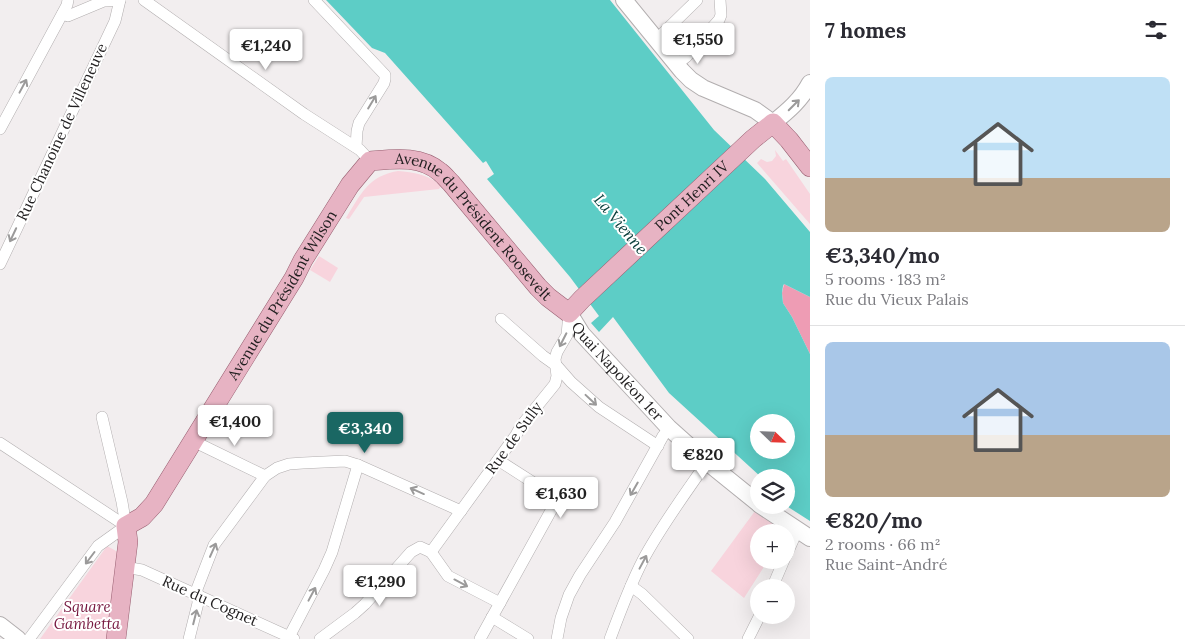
<!DOCTYPE html>
<meta charset="utf-8">
<style>
:root{--surface:#fff;--page:#f2f2f3;--text:#2b2b33;--muted:#7c7c81;--line:#e1e1e2;--accent:#1a6763}
body{margin:0;font-family:Lora,serif;background:var(--page);color:var(--text);height:100vh;display:flex;flex-direction:column;font-size:19px;white-space:nowrap}
*{box-sizing:border-box;margin:0}
p{font-size:16px;color:var(--muted)}
.icon{flex:none;width:28px;height:28px;fill:none;stroke:currentColor;stroke-width:2;stroke-linecap:round;stroke-linejoin:round}
.map{position:relative;flex:1;overflow:hidden}
.details{display:flex;flex-direction:column;background:var(--surface);width:375px}
.details>*{flex:none}
.needle{width:32px;rotate:113deg}
.buttons{position:absolute;left:750px;top:414px;display:grid;gap:10px}
.buttons a{display:grid;place-items:center;width:45px;height:45px;border-radius:50%;background:var(--surface);box-shadow:0 5px 20px #0002;font-size:25px}
.price{position:absolute;translate:-50% -42px;padding:0 11px;border-radius:5px;background:#fff;color:#222;font-size:16px;line-height:32px;filter:drop-shadow(0 1px 2px #0008)}
.price::after{content:'';position:absolute;left:50%;top:30px;width:15px;height:11px;margin-left:-8px;background:inherit;clip-path:polygon(0 0,100% 0,50% 100%)}
.price.active{background:var(--accent);color:#fff}
ul{padding:0;list-style:none}
li{display:grid;align-content:center;gap:10px;height:265px;padding:0 15px}
li+li{border-top:1px solid var(--line)}
li span{display:grid;place-items:center;height:155px;border-radius:8px;color:#555}
li>.icon{margin-inline-start:auto}
span .icon{width:90px;height:90px;fill:#fffc;stroke-width:1}
li b{font-size:21px}
h2{display:flex;justify-content:space-between;align-items:center;height:60px;padding:0 15px;font-size:21px}
main{display:flex;flex:1;min-height:0}
.map>svg:first-child{display:block}
.green{fill:#f8d4dd}
.forest{fill:#ee9cb4}
.water{fill:#5dcdc6;fill-rule:evenodd}
.lines{fill:none;stroke-linecap:round;stroke-linejoin:round}
.street-casing{stroke:#b2aeaf;stroke-width:12}
.secondary-casing{stroke:#b2aeaf;stroke-width:18}
.primary-casing{stroke:#975e70;stroke-width:20}
.street{stroke:#fff;stroke-width:11}
.secondary{stroke:#fff;stroke-width:16}
.primary{stroke:#e7b3c3;stroke-width:19}
.oneway{stroke:#9b9a9a}
.labels{text-anchor:middle;stroke-width:4;stroke-linejoin:round;paint-order:stroke}
.street-label{font-size:15px;fill:#201e1f;stroke:#fff}
.park-label{font-size:15px;font-style:italic;fill:#76173f;stroke:#fff}
.water-label{font-size:16px;font-style:italic;fill:#0d413e;stroke:#fff}
</style>
<main>
<div class="map">
<svg width="810" height="639" viewBox="0 0 810 639">
<rect width="100%" height="100%" fill="#f2eeef"/>
<g class="green">
<path d="M775,150L783,161L786,159L810,194V224L757,163L761,159L767,162L772,161L776,156Z"/>
<path d="M398,171C412,172 431,175 441,186L439,189L364,197L349,219L346,218C361,194 368,176 398,171Z"/>
<path d="M319,256L338,268L330,282L310,270Z"/>
<path d="M755,511L788,533L790,539L786,546V532H759V560H780L776,568L767,562L744,598L711,571Z"/>
<path d="M107,546L118,552L107,639H40Z"/>
</g>
<path class="forest" d="M784,284L810,297V354L792,317L783,303L782,293Z"/>
<path class="water" d="M326,0H610L714,130L765,179L810,232V297L784,284L783,286L782,293L783,303L792,317L810,354V521L785,505H786V478L761,477L669,393L613,317L599,332L591,323L599,316L570,277L487,179L494,174L486,161L483,163L385,53L372,48ZM759,422H786V450H759Z"/>
<g class="lines">
<g class="street-casing">
<g id="street">
<path d="M144,0L304,114L360,150L370,161"/>
<path d="M314,0L385,75V79L384,83L359,123L357,131L356,147"/>
<path d="M63,13L68,16L104,1L120,0"/>
<path d="M656,40L697,0"/>
<path d="M677,64L686,57L719,20L721,15L720,0"/>
<path d="M0,129L67,5L68,0"/>
<path d="M0,264L115,21L120,0"/>
<path d="M501,319L543,356L557,366L571,382L599,407L658,446"/>
<path d="M102,417L122,502L126,526"/>
<path d="M193,441L265,476"/>
<path d="M0,443L126,526"/>
<path d="M431,552L516,435L521,426L555,384L557,376L555,359L557,352L567,335L569,313"/>
<path d="M786,556L797,531"/>
<path d="M125,567L142,570L294,639"/>
<path d="M631,586L642,594L688,639"/>
<path d="M772,588L784,560"/>
<path d="M492,617L528,639"/>
<path d="M29,639L98,546L126,526"/>
<path d="M189,639L198,603L197,589L214,545L265,476L277,468L289,464L303,463L345,461L358,465L461,511"/>
<path d="M289,639V637L324,570L332,552L358,465"/>
<path d="M320,639L355,613L365,604L411,552L420,547L431,552L448,576L500,603"/>
<path d="M480,639L553,507C554,501 554,498 551,494L498,460"/>
<path d="M557,639L561,618L569,595L580,575L615,522L663,436L669,428"/>
<path d="M610,639C620,612 630,585 643,560C661,526 685,494 707,462"/>
<path d="M748,639L760,615"/>
</g>
</g>
<g class="secondary-casing">
<g id="secondary">
<path d="M624,0L682,71L691,80L703,88L755,110L773,123C788,111 801,100 810,83"/>
<path id="s1" d="M569,313L582,334L669,428L707,462L759,504"/>
<path d="M760,505L810,538"/>
<path d="M0,625L18,639"/>
</g>
</g>
<g class="primary-casing">
<g id="primary">
<path id="s2" d="M116,639L128,542L126,526L142,517L154,504L294,278L303,260L350,185L370,161C394,159 420,155 440,172C444,175 447,179 451,183L538,287L548,297L569,313L582,299L753,139L773,123L789,140L810,167"/>
</g>
</g>
<use href="#street" class="street"/>
<use href="#secondary" class="secondary"/>
<use href="#primary" class="primary"/>
</g>
<defs><path id="oneway-shaft" d="M-6 0H5M1.5-3L5.5 0L1.5 3" fill="none" stroke-width="1.6" stroke-linecap="round" stroke-linejoin="round" transform="scale(1.25)"/></defs>
<g class="oneway">
<use href="#oneway-shaft" transform="translate(23 86) rotate(-62)"/>
<use href="#oneway-shaft" transform="translate(372 102) rotate(-59)"/>
<use href="#oneway-shaft" transform="translate(794 105) rotate(-45)"/>
<use href="#oneway-shaft" transform="translate(13 235) rotate(115)"/>
<use href="#oneway-shaft" transform="translate(563 340) rotate(117)"/>
<use href="#oneway-shaft" transform="translate(591 400) rotate(43)"/>
<use href="#oneway-shaft" transform="translate(634 489) rotate(120)"/>
<use href="#oneway-shaft" transform="translate(417 491) rotate(-156)"/>
<use href="#oneway-shaft" transform="translate(213 550) rotate(-66)"/>
<use href="#oneway-shaft" transform="translate(90 558) rotate(127)"/>
<use href="#oneway-shaft" transform="translate(643 562) rotate(-62)"/>
<use href="#oneway-shaft" transform="translate(461 583) rotate(28)"/>
<use href="#oneway-shaft" transform="translate(312 594) rotate(-62)"/>
<use href="#oneway-shaft" transform="translate(195 617) rotate(-76)"/>
</g>
<g class="labels">
<g class="street-label">
<text transform="translate(62 132) rotate(-65)" y="5">Rue Chanoine de Villeneuve</text>
<text dy="5" stroke="none"><textPath href="#s2" startOffset="990">Pont Henri IV</textPath></text>
<text dy="5" stroke="none"><textPath href="#s2" startOffset="688">Avenue du Président Roosevelt</textPath></text>
<text dy="5" stroke="none"><textPath href="#s2" startOffset="395">Avenue du Président Wilson</textPath></text>
<text dy="5" stroke="none"><textPath href="#s1" startOffset="76">Quai Napoléon 1er</textPath></text>
<text transform="translate(514 438) rotate(-54)" y="5">Rue de Sully</text>
<text transform="translate(210 601) rotate(24)" y="5">Rue du Cognet</text>
</g>
<g class="park-label">
<text x="87" y="612">Square<tspan x="87" dy="17">Gambetta</tspan></text>
</g>
<g class="water-label">
<text transform="translate(621 224) rotate(50)" y="6">La Vienne</text>
</g>
</g>
</svg>
<div class="buttons">
<a><svg class="needle" viewBox="-14 -14 28 28"><path d="M0-13l5 13h-10z" fill="#e53935"/><path d="M0 13l5-13h-10z" fill="#7c7c81"/></svg></a>
<a><svg class="icon" aria-label="layers" viewBox="0 0 24 24"><path d="M12 4l9 5-9 5-9-5zM3 14l9 5 9-5"/></svg></a>
<a>+</a>
<a>−</a>
</div>
<b class="price" style="left:698px;top:65px">€1,550</b>
<b class="price" style="left:266px;top:71px">€1,240</b>
<b class="price" style="left:235px;top:447px">€1,400</b>
<b class="price active" style="left:365px;top:454px">€3,340</b>
<b class="price" style="left:703px;top:480px">€820</b>
<b class="price" style="left:561px;top:519px">€1,630</b>
<b class="price" style="left:380px;top:607px">€1,290</b>
</div>
<section class="details">
<h2>7 homes<svg class="icon" aria-label="filters" viewBox="0 0 24 24"><path d="M4 7h16M4 17h16"/><circle cx="9" cy="7" r="2"/><circle cx="15" cy="17" r="2"/></svg></h2>
<ul>
<li><span style="background:linear-gradient(#bfe0f5 65%,#b9a48a 0)"><svg class="icon" aria-label="home" viewBox="0 0 24 24"><path d="M3 11l9-7 9 7M6 9v11h12V9"/></svg></span><div><b>€3,340/mo</b><p>5 rooms · 183 m²</p><p>Rue du Vieux Palais</p></div></li>
<li><span style="background:linear-gradient(#a9c7e8 60%,#b9a48a 0)"><svg class="icon" aria-label="home" viewBox="0 0 24 24"><path d="M3 11l9-7 9 7M6 9v11h12V9"/></svg></span><div><b>€820/mo</b><p>2 rooms · 66 m²</p><p>Rue Saint-André</p></div></li>
</ul>
</section>
</main>
